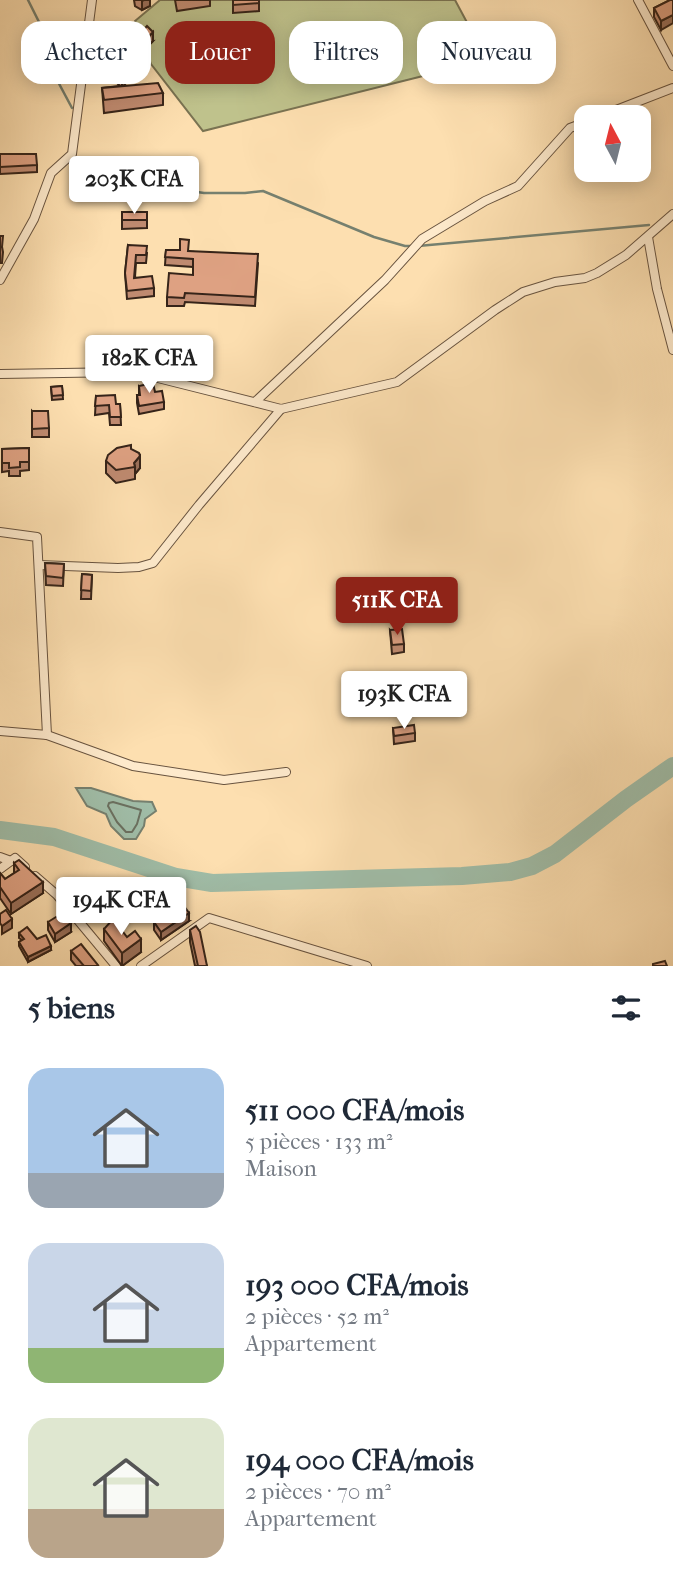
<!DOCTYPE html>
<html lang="fr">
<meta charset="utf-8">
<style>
:root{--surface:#fff;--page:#f2f2f3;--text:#1f2937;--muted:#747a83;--accent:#8f2418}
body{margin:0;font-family:"IM FELL French Canon",serif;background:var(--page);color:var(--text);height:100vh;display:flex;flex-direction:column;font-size:26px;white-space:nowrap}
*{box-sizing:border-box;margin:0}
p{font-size:23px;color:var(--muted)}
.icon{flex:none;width:38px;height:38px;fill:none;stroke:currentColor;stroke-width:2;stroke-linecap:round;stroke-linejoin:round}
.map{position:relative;height:966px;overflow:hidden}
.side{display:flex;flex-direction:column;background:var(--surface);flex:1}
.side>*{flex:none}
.top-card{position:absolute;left:21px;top:21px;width:632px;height:63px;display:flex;gap:14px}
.needle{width:46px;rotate:353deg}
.fabs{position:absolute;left:574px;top:105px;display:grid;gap:14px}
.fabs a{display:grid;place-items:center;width:77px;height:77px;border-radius:14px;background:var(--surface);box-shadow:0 4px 18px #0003;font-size:35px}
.price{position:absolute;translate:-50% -60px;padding:0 16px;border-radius:7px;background:#fff;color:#222;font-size:23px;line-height:46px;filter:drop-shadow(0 2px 4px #0008)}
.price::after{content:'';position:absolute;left:50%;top:42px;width:21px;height:16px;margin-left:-10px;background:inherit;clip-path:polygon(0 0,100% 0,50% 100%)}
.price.selected{background:var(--accent);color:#fff}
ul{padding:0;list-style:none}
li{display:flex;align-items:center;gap:21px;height:175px;padding:0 28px}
li span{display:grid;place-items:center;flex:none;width:196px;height:140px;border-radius:21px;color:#555}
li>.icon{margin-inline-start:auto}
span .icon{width:84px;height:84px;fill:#fffc;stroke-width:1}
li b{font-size:30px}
h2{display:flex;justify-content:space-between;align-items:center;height:84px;padding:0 28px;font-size:30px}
.chip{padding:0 24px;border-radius:21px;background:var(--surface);box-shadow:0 4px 18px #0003;font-size:24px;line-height:63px}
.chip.selected{background:var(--accent);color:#fff}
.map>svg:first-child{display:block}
.green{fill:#bfc28c;stroke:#7a7352;stroke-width:2}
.water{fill:#a0bda8;stroke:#76806f;stroke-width:2}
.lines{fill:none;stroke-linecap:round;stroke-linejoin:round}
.shore{stroke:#6b7060;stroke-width:2}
.stream{stroke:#76806f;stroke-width:2.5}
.river{stroke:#a0bda8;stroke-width:18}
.minor-casing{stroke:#68533f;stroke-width:10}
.minor{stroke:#feeacc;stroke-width:8}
.wall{fill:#bf8a70;stroke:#362419;stroke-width:2}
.shaded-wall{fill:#9b715b;stroke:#362419;stroke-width:2}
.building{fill:#dea182;stroke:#362419;stroke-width:2}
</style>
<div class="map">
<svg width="673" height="966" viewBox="0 0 673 966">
<rect width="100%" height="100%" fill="#fddfb0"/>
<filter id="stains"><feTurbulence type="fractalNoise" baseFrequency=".00286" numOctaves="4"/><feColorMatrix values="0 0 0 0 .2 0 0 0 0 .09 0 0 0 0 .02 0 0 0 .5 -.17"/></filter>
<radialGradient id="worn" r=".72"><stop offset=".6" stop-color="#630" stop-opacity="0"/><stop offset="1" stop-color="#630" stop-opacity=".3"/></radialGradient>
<path class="green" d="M160,0H455L486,58L435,73L203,131L151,64L135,21Z"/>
<path class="water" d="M76,788H91L133,801L152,802L156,811L145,819L144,826L136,839H124L111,826L106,814L87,806Z"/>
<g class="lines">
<path class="shore" d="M113,802L141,810L137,824L132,832H126L117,822L108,806L109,803Z"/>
<g class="stream">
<path d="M28,0L58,60L56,78L72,108"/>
<path d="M73,158L78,197L138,186L164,187L204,193H245L263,191L374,237L405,246H412"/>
<path d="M418,246L649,225"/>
</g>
<path class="river" d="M0,830L54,837L176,877L212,883L462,876L510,872L532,866L555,854L626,799L673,766"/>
<g class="minor-casing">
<g id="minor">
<path d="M638,0L673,66"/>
<path d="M598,117L673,88"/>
<path d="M648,237L657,289L673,350"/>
<path d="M0,280L34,219L51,173L72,154L92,0"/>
<path d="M0,374L125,372L158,378L281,409L397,382L495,310L523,292L555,282L585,278L597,273L626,255L673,214"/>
<path d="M255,402L385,280L422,239L485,201L518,186L570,128L586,122"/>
<path d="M0,532L37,537L47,735"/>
<path d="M39,565L118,568L139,567L153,563L199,505L281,409"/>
<path d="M0,731L47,735L133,766L224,780L286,772"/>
<path d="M0,857L11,861"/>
<path d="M0,869L15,858L25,867"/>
<path d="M35,876L57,895L116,966"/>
<path d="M141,966L209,918L367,966"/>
</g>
</g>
<use href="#minor" class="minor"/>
</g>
<g class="wall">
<path d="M134,0H150V6L142,10L135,6Z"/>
<path d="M175,0H210V6L177,11Z"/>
<path d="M233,0H259V11L233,13Z"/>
<path d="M670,0L661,30L654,17V8Z"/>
<path d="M123,34V70L131,77L123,86L163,93V105L104,113L102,88L120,86L116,82V78L121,72H108V66H101V53Z"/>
<path d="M153,41L136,58L130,52V44Z"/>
<path d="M0,154L37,165V172L0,174Z"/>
<path d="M122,212H147V228L122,229Z"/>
<path d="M0,236L3,252L2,263H0Z"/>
<path d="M128,245L147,253L146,263H136L135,277L154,288V296L127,299L125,273Z"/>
<path d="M166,250L189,251L258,263L255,306L185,302L184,306H167V297L193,275V267L165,265Z"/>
<path d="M62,386L63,399L52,400L51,387Z"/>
<path d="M139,386L164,402V409L139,414L137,403V395H139Z"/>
<path d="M96,396L116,404H120L121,425H110L109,413L95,415Z"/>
<path d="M32,411L49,428V437H32Z"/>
<path d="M29,448V470L20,471V476H9V471L2,472V449Z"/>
<path d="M131,449L140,468L135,474V479L116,483L106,473V461Z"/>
<path d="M45,563L64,564L63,586L46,585Z"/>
<path d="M82,574L92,575L91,599H81Z"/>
<path d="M390,630L404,644V652L392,654Z"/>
<path d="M393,728L415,733V741L394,744Z"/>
<path d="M14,863L43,893L11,914L0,898V873L5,879L14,873Z"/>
<path d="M189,921L161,940L154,930V922Z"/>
<path d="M48,922L71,932L55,942L48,930Z"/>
<path d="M104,929L127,937L141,952L122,966L104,941Z"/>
<path d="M190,930L207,966H195L190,942Z"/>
<path d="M19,933L37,939L51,950L28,962L19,946V942L22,940L19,938Z"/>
<path d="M71,951L98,966H76L71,960Z"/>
</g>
<g class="shaded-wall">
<path d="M144,0H150V6L142,10V1Z"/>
<path d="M673,15V23L661,30V21Z"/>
<path d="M153,32V41L136,58V50Z"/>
<path d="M131,73V77L122,88V83Z"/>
<path d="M140,456V468L135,474V467L134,463Z"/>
<path d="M43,882V893L11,914V903Z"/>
<path d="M189,913V921L161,940V932Z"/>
<path d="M12,919V928L2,934V926Z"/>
<path d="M71,923V932L55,942V934Z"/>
<path d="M141,939V952L122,966V953Z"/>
<path d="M51,946V950L28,962V957Z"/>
</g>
<g class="building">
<path d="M233,0H259V3L233,5Z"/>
<path d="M670,0H673V15L661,21L654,8Z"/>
<path d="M147,26L153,32L136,50L130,44Z"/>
<path d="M123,34V60H108V53H101L103,35Z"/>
<path d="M125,68L131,73L122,83L116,78Z"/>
<path d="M158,83L163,93L104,100L102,88Z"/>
<path d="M0,154H36L37,165L0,167Z"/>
<rect x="122" y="212" width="25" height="8"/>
<path d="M0,236H3L2,247H0Z"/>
<path d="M180,239L189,240L188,251L258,254L255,297L185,293L184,298L167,297L169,273L193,275V259L165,257L166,250H180Z"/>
<path d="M128,245L147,246L146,255H136L134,278L152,276L154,288L127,291L125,273Z"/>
<path d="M153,383L155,392L162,391L164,402L139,406L137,395H140L139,386Z"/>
<path d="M62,386L63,395L52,396L51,387Z"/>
<path d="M115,395L116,404H120L121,417H110L109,405L95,406L96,396Z"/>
<path d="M32,411H48L49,428L32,429Z"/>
<path d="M131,445V449L139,453L140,456L134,463L135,467L116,470L106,461L108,455L117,448Z"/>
<path d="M29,448V462H20V467L9,468V463H2V449Z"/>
<path d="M45,563L64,564L63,578L46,576Z"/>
<path d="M82,574L92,575L91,591L81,590Z"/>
<path d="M402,629L404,644L392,645L390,630Z"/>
<path d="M414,725L415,733L394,736L393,728Z"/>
<path d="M19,860L43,882L11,903L0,887V873L5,879L19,870L14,863Z"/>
<path d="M184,906L189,913L161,932L154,922L178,908L179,910Z"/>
<path d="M6,910L12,919L2,926L0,923V914Z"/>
<path d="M64,912L71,923L55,934L48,922Z"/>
<path d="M113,919L127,937L135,931L141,939L122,953L104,929Z"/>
<path d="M196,926L200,932L207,966H198L190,930Z"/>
<path d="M27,927L37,939L46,935L51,946L28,957L19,942L24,939L19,933Z"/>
<path d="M81,944L98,965V966H84L71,951Z"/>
<path d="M665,961L667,966H653V964Z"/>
</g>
<rect width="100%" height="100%" filter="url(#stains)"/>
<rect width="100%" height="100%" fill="url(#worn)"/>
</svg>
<div class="fabs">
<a><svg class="needle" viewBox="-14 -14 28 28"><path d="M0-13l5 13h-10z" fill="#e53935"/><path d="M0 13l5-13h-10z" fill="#747a83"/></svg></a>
</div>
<b class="price" style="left:134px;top:216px">203K CFA</b>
<b class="price" style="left:149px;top:395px">182K CFA</b>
<b class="price selected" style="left:397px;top:637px">511K CFA</b>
<b class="price" style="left:404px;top:731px">193K CFA</b>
<b class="price" style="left:121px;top:937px">194K CFA</b>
<div class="top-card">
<a class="chip">Acheter</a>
<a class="chip selected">Louer</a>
<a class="chip">Filtres</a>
<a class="chip">Nouveau</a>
</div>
</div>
<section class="side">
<h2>5 biens<svg class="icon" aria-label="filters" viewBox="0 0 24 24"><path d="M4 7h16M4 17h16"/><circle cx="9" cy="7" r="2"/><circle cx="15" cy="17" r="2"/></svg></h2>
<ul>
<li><span style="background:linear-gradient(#a9c7e8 75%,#9aa5b1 0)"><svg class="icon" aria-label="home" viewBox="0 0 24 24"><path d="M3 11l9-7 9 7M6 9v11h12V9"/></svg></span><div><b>511 000 CFA/mois</b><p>5 pièces · 133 m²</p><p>Maison</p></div></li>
<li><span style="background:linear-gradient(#c9d6e8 75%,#8fb573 0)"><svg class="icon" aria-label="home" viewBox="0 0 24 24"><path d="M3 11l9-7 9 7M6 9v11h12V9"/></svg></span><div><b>193 000 CFA/mois</b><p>2 pièces · 52 m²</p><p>Appartement</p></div></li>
<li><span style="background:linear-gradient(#dfe7d0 65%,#b9a48a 0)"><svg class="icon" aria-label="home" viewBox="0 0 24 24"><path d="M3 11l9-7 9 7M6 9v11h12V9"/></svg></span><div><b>194 000 CFA/mois</b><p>2 pièces · 70 m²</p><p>Appartement</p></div></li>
</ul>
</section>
